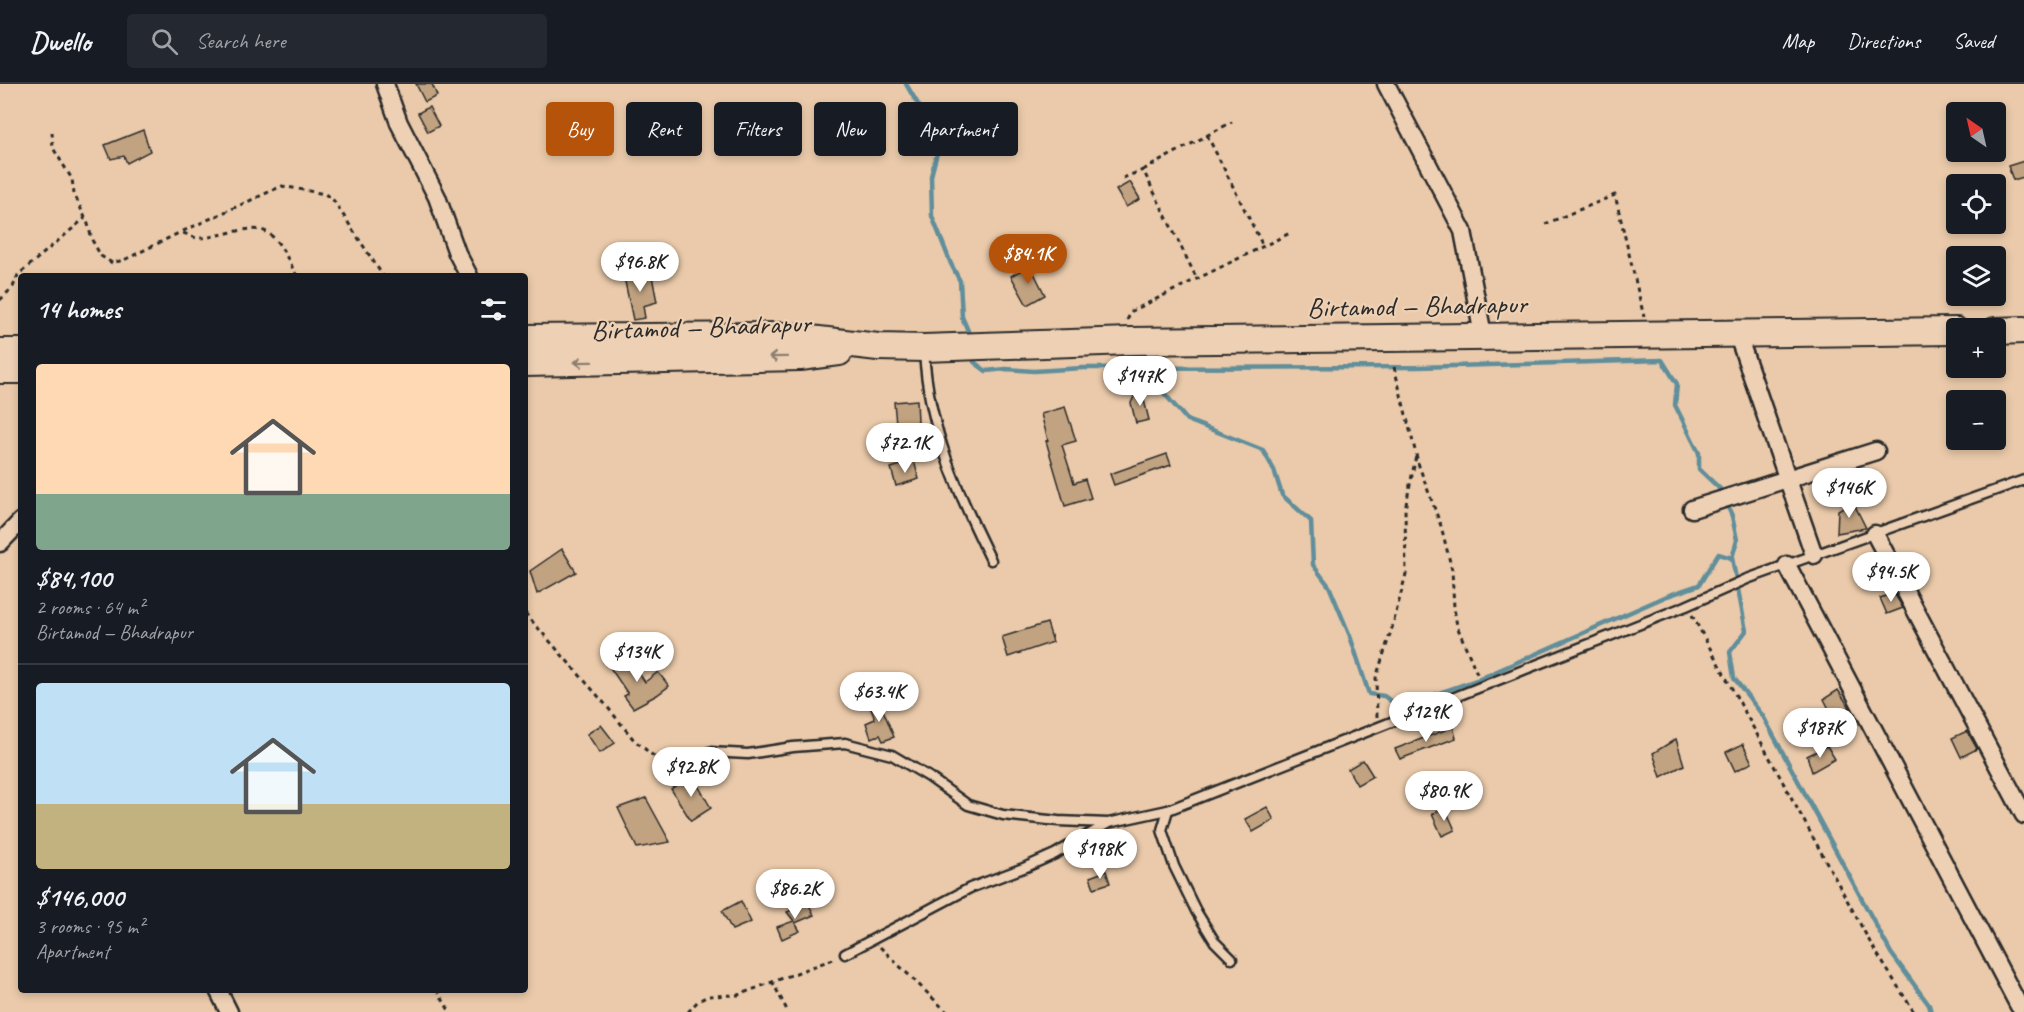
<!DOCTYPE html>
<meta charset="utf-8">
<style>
:root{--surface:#171b24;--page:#242831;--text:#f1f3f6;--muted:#9ea1a6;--line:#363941;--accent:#b45309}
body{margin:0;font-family:Caveat,sans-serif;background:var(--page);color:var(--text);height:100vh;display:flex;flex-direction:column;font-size:22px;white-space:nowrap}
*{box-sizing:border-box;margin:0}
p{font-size:20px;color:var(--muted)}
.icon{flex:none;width:33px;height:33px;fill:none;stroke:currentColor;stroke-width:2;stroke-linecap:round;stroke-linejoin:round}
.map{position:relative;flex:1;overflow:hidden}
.panel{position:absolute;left:18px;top:189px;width:510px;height:720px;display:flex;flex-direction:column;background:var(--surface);border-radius:6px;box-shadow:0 3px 9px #0003}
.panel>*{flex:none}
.top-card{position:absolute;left:546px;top:18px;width:570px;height:54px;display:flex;gap:12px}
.needle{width:39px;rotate:326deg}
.buttons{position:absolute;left:1946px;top:18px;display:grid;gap:12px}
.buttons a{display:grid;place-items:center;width:60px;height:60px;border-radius:6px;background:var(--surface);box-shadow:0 3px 9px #0003;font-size:30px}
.price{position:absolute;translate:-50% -51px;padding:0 14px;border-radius:21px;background:#fff;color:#222;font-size:20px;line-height:39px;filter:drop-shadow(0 2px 3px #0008)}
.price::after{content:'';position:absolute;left:50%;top:36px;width:18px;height:14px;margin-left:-9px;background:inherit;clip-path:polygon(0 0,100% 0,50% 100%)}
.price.active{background:var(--accent);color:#fff}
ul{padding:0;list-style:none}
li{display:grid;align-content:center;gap:12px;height:318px;padding:0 18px}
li+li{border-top:2px solid var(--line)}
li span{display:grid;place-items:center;height:186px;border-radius:6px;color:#555}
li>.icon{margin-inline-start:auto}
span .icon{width:108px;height:108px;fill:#fffc;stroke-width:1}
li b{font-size:26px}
h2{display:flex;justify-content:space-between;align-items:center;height:72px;padding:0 18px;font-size:26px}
.chip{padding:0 21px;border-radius:6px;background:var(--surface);box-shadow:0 3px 9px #0003;font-size:21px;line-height:54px}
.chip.active{background:var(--accent);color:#fff}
header{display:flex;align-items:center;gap:36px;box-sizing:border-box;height:84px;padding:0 30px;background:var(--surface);border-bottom:2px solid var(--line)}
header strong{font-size:28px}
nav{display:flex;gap:33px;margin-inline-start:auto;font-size:21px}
.search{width:420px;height:54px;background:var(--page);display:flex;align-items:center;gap:15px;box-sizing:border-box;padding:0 21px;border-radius:6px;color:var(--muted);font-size:22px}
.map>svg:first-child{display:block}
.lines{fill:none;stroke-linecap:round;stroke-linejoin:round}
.stream{stroke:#618e9b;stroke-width:4.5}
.building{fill:#c2a381;stroke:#2b2b2b;stroke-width:1.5}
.lane-casing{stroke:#2b2b2b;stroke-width:13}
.street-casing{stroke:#2b2b2b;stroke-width:21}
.primary-casing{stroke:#2b2b2b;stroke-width:30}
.path{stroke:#2b2b2b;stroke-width:3;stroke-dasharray:4.5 4.5;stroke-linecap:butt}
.lane{stroke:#eed1b5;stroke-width:8}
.street{stroke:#eed1b5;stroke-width:16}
.primary{stroke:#eed1b5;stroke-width:26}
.oneway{stroke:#8c7e70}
.labels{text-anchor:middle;stroke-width:4.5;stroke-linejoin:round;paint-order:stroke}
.street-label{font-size:28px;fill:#2b2b2b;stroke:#eed1b5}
</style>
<header>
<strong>Dwello</strong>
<div class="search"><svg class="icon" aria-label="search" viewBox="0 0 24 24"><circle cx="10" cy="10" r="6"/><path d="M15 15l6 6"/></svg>Search here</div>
<nav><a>Map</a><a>Directions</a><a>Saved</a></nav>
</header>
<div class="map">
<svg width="2024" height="928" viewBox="0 0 2024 928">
<rect width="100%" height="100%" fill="#eacaaa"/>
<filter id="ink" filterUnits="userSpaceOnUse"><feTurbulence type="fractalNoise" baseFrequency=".0167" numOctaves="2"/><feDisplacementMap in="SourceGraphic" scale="12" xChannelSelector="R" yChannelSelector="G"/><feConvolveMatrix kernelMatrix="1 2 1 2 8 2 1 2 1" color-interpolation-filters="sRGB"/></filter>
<g filter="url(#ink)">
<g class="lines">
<g class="stream">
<path d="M906,0L936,51L938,65L931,92L932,132L951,180L960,197L962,233L972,256"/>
<path d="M974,270V278L986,287L1006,285L1034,287L1083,284L1417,283L1662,276L1677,300L1675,321L1699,369V385L1720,405L1732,432L1737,456L1732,474L1746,547L1730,568L1734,594L1763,632L1891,869L1929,921L1931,928"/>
<path d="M1162,284L1164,309L1187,336L1263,366L1274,386L1282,411L1311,437L1313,481L1329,502L1350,552L1369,610L1384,612L1399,623L1479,595L1667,512L1699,501L1718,470L1732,474"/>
</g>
</g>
<g class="building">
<path d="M416,0H432L437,12L425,18Z"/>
<path d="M429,23L439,42L428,48L418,29Z"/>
<path d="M143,46L150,67L127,79L124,72L111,75L105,61Z"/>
<path d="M2024,77V93L2013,96L2008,82Z"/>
<path d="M1130,98L1140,115L1126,123L1116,106Z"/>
<path d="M1030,181L1045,211L1027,221L1011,192Z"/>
<path d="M651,187L657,218L643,222L645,234L633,236L624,193Z"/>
<path d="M1140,300L1149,336L1136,339L1131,319Z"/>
<path d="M917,316L918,338L915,339L918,359L902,362L899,340H896L894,318Z"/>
<path d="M1065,323L1076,357L1062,361L1074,399L1085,395L1091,414L1065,422L1046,357L1048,356L1041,330Z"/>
<path d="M1167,370L1171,381L1114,401L1110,390Z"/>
<path d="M914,377L919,395L896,402L891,384Z"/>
<path d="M1853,418L1866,444L1837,449L1838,426Z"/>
<path d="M562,465L576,488L537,510L530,487Z"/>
<path d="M1894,509L1903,524L1887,530L1880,514Z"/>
<path d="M1047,539L1053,558L1008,573L1002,553Z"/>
<path d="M625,551L632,561L616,571L612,560Z"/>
<path d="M626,571L645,598L658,588L669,602L657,611L633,624L624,612L628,610L609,582Z"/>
<path d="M1838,606L1850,624L1834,635L1824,615Z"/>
<path d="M879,616L894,653L883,657L880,651L871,654L866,639L875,635L869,620Z"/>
<path d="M601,641L615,659L600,669L587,650Z"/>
<path d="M1453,643L1456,654L1400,675L1395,665Z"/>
<path d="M1967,647L1977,665L1961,673L1952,654Z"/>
<path d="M1676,655L1684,681L1661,693L1653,669Z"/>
<path d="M1743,660L1752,679L1735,687L1726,668Z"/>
<path d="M1827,662L1835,675L1812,688L1807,672Z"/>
<path d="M1363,676L1373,692L1357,701L1348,685Z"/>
<path d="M692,691L711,724L691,737L671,705Z"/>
<path d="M646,714L670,758L637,764L618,724Z"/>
<path d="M1267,723L1274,736L1253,748L1245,735Z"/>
<path d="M1445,724L1455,746L1442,752L1432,730Z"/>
<path d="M1106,787L1110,799L1094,804L1090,793Z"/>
<path d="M741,817L751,838L732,846L722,827Z"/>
<path d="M808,819L814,831L795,839L800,847L782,855L777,843L794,837L787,828Z"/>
</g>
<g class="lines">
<g class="lane-casing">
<g id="lane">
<path d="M924,267C928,343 958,409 991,476"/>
<path d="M709,668L748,670L793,663L845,659L892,671L929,693L968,721L1003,731L1058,737L1108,739L1168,726L1686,522L1747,495L2024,396"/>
<path d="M1168,726L1162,746L1174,782L1196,827L1215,858L1232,875"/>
<path d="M845,870L970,804L1026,783L1055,770L1107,740"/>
</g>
</g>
<g class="street-casing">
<g id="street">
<path d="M385,0L399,39L437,113L457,169L469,192"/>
<path d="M1386,0L1463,147L1483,251"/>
<path d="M1737,249L1814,471"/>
<path d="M1692,425L1876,367"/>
<path d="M1875,450L2024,731"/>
<path d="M0,459L21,437"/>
<path d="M1787,481L2019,922"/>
<path d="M218,906L229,928"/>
</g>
</g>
<g class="primary-casing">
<g id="primary">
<path d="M1995,247L2024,246"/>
<path d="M525,254L785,252L878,263L924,264L1131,257L1956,247"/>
<path d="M0,268H21"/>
<path d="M525,279L800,273L839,268"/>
<path d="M0,286H21"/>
</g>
</g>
<g class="path">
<path d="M52,48L53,64L72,95L74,110L88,140L92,156L101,172L112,179L124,176L181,148"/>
<path d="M1207,51L1263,162"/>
<path d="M1143,86L1232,38"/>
<path d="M1123,94L1143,86L1197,195"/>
<path d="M1545,140L1615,111L1644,233"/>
<path d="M297,192C289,178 281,158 268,149C253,138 218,154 199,154C193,154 187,150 181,148L282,102L325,110L334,117L383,192"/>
<path d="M0,216L13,203L18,191L85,134"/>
<path d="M1127,236L1132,227L1290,149"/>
<path d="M1394,283L1419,382L1441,442L1452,486L1454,524L1457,542L1478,592"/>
<path d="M525,529L605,620L634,656L662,679L677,678L699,672"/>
<path d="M1692,531L1871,860L1914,928"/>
<path d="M1377,633L1376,594L1392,544L1406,490L1405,425L1416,372"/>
<path d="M880,863L947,928"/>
<path d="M772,897L788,928"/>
<path d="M437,906L450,928"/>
<path d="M688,928L698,917L708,912L738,911L836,874"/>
</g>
<use href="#lane" class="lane"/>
<use href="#street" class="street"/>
<use href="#primary" class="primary"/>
</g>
<defs><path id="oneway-shaft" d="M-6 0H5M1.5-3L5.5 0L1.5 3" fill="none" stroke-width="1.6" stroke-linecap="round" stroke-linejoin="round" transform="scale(1.5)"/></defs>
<g class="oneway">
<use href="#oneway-shaft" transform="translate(778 273) rotate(179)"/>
<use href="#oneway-shaft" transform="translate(583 278) rotate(179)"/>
</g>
</g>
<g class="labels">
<g class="street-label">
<text transform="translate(1417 221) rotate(-1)" y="10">Birtamod — Bhadrapur</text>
<text transform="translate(701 242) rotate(-2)" y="10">Birtamod — Bhadrapur</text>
</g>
</g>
</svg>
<div class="buttons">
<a><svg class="needle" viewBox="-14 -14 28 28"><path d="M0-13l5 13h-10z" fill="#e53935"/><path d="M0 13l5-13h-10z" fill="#9ea1a6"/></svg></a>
<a><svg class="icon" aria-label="locate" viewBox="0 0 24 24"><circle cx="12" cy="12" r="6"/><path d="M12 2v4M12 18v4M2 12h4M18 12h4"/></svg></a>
<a><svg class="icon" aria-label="layers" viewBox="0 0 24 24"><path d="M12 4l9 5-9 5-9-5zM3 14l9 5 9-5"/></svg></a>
<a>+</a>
<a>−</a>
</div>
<b class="price active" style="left:1028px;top:201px">$84.1K</b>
<b class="price" style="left:640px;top:209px">$96.8K</b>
<b class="price" style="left:1140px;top:323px">$147K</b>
<b class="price" style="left:905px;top:390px">$72.1K</b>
<b class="price" style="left:1849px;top:435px">$146K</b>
<b class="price" style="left:1891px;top:519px">$94.5K</b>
<b class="price" style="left:637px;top:599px">$134K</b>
<b class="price" style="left:879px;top:639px">$63.4K</b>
<b class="price" style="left:1426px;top:659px">$129K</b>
<b class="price" style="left:1820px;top:675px">$187K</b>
<b class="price" style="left:691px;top:714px">$92.8K</b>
<b class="price" style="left:1444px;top:738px">$80.9K</b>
<b class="price" style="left:1100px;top:796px">$198K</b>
<b class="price" style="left:795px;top:836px">$86.2K</b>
<div class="top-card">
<a class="chip active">Buy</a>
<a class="chip">Rent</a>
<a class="chip">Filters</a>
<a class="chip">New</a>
<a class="chip">Apartment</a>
</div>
<section class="panel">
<h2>14 homes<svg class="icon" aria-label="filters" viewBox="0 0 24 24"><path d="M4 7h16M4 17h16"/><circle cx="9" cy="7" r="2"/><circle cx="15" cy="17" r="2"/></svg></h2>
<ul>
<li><span style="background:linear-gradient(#ffd9b3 70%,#7fa58c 0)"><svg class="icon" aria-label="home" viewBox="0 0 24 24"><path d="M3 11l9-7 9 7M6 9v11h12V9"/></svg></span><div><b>$84,100</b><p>2 rooms · 64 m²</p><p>Birtamod — Bhadrapur</p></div></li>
<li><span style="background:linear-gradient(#bfe0f5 65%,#c2b280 0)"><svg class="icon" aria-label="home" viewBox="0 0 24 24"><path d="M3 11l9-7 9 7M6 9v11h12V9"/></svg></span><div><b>$146,000</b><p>3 rooms · 95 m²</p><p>Apartment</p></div></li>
</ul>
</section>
</div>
